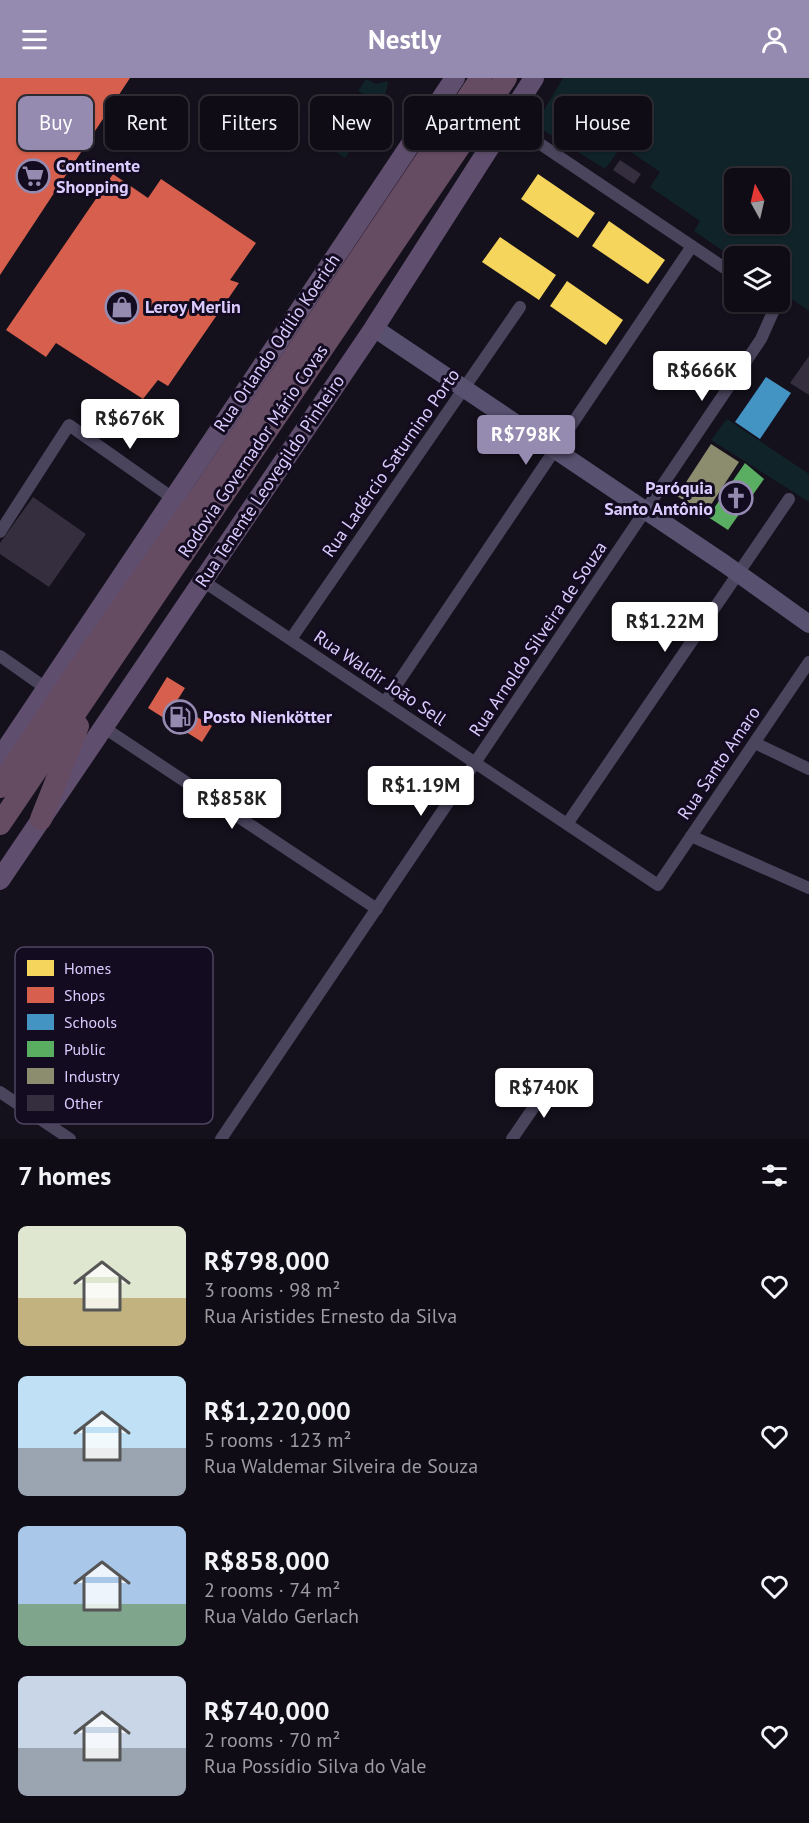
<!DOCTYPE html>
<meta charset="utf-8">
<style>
:root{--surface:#0f0c15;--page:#18151e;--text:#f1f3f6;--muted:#9b9ba0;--line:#2f2c34;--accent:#958ab0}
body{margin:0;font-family:"PT Sans",sans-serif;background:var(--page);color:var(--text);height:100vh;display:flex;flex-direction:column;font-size:22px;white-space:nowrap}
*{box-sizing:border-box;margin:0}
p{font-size:20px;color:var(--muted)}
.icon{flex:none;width:33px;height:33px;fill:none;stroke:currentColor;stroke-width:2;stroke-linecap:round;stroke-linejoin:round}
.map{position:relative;height:1061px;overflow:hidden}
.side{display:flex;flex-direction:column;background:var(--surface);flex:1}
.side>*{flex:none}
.guide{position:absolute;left:18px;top:18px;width:774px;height:54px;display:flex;gap:12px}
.needle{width:39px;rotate:352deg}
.fabs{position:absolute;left:724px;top:90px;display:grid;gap:12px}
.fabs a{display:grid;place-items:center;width:66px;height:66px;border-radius:9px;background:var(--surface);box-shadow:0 2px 4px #0004,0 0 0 2px var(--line);font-size:30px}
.price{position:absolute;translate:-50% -51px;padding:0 14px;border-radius:6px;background:#fff;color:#222;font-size:20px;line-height:39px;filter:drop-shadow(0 2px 3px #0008)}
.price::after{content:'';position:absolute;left:50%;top:36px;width:18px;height:14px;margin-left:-9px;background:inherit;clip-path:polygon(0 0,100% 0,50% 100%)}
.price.selected{background:var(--accent);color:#fff}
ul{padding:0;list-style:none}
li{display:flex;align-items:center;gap:18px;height:150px;padding:0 18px}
li span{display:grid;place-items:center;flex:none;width:168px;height:120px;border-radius:9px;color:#555}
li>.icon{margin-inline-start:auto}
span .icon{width:72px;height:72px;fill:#fffc;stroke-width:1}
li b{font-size:26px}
h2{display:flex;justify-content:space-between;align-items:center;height:72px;padding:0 18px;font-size:26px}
.tag{padding:0 21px;border-radius:9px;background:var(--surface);box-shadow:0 2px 4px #0004,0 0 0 2px var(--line);font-size:21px;line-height:54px}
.tag.selected{background:var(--accent);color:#fff}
header{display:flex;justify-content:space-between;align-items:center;height:78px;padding:0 18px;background:var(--accent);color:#fff;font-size:27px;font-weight:700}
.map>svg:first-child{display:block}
.green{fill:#0f2329;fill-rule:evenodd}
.homes{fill:#f6d55c}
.shops{fill:#d6604d}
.schools{fill:#4393c3}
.public{fill:#5aae61}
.industry{fill:#8c8c6e}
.building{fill:#342e3e}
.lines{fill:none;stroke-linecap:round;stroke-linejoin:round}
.street{stroke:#4a445d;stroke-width:12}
.secondary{stroke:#585170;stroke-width:18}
.primary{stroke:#604e6e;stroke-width:20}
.highway{stroke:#664c63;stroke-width:22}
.labels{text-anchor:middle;stroke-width:6;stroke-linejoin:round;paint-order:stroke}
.poi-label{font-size:18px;font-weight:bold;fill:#dbcbff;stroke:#130c20;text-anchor:start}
.street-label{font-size:18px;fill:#dbcbff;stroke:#130c20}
.key{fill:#130c20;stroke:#4f4563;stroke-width:1.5}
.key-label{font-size:16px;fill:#dbcbff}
</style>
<header><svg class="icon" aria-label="menu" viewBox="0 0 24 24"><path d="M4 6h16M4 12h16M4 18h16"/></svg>Nestly<svg class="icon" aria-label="person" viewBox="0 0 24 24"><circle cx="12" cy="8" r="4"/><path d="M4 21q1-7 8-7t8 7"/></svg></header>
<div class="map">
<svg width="809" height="1061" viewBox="0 0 809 1061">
<rect width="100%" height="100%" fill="#14101c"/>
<g class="green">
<path d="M563,0H809V233L780,213V178H735V181L694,153L700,143L650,109L660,94L622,68L605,91L535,47ZM780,100V146H735V100Z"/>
<path d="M366,1L376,6L388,3C387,15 383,22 375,31L368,18L358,13Z"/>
<path d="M350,24C362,31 362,41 364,54L345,80L322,64Z"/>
<path d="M727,341L809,396V424L711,362Z"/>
</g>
<g class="homes">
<path d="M538,96L595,135L578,160L521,121Z"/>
<path d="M609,143L665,182L648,206L592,168Z"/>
<path d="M500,159L556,197L539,222L482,184Z"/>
<path d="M567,203L623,242L606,267L550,228Z"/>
</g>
<g class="shops">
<path d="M0,0H130L0,197Z"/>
<path d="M113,96L148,120L161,101L256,165L230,202L239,205L168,308L158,302L143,321L56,265L46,279L6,252Z"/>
<path d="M167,599L185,610L175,626L212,648L202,664L148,630Z"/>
</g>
<path class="schools" d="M766,299L791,315L760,361L735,344Z"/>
<path class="public" d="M745,385L764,401L728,452L708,439Z"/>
<path class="industry" d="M711,366L739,384L705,436L677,418Z"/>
<g class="building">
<path d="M620,82L641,96L634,106L613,92Z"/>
<path d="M809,278V317L790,305Z"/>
<path d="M33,419L86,456L49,509L0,476V465Z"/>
</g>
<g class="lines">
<g class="street">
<path d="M506,43L735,197"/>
<path d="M0,454L69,347L174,421"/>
<path d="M203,503L658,807L809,584"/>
<path d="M291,561L520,229"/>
<path d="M0,578L47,611"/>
<path d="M385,624L692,168"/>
<path d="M103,649L377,831"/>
<path d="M755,665L809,691"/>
<path d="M567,746L789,421"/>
<path d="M691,758L809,810"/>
<path d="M0,1014L70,1061"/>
<path d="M221,1061L761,261L777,225L775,224"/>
<path d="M512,1061L551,1004"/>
</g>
<path class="secondary" d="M374,250L725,486L809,546"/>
<g class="primary">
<path d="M0,680L455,0"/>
<path d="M0,802L374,250L534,0"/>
</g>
<g class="highway">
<path d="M0,709L96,566L203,414L481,0"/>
<path d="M41,741L78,648"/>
<path d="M0,746L506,0"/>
</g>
</g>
<defs>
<g id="supermarket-ring" transform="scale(1.725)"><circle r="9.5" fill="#130c20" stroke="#958ab0" stroke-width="1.5"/><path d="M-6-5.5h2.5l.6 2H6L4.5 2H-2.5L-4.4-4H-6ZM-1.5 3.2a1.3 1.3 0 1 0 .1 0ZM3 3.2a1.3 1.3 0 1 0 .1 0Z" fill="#958ab0"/></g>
<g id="shop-ring" transform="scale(1.725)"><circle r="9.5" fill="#130c20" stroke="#958ab0" stroke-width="1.5"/><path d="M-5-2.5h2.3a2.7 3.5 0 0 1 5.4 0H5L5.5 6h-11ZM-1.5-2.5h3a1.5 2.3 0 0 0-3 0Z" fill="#958ab0"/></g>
<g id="church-ring" transform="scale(1.725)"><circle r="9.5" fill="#130c20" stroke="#958ab0" stroke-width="1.5"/><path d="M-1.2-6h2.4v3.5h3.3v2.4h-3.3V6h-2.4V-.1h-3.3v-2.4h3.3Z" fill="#958ab0"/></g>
<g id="fuel-ring" transform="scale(1.725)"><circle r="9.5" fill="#130c20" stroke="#958ab0" stroke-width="1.5"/><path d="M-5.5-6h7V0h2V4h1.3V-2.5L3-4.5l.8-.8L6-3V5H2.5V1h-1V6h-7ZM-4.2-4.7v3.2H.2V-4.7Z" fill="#958ab0"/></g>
</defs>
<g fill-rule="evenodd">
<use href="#supermarket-ring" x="33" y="98"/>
<use href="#shop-ring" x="122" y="229"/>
<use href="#church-ring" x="736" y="420"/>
<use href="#fuel-ring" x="180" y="639"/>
</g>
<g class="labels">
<g class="poi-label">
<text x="56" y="94">Continente<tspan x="56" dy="21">Shopping</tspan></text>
<text x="145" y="235">Leroy Merlin</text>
<text x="713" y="416" text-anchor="end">Paróquia<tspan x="713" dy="21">Santo Antônio</tspan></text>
<text x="203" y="645">Posto Nienkötter</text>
</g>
<g class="street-label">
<text transform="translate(277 265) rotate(-56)" y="6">Rua Orlando Odílio Koerich</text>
<text transform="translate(253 373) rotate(-56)" y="6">Rodovia Governador Mário Covas</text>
<text transform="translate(391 385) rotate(-55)" y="6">Rua Ladércio Saturnino Porto</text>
<text transform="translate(270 403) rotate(-56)" y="6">Rua Tenente Leovegildo Pinheiro</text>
<text transform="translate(538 561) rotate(-56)" y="6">Rua Arnoldo Silveira de Souza</text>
<text transform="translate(380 600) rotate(34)" y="6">Rua Waldir João Sell</text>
<text transform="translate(719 685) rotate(-56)" y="6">Rua Santo Amaro</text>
</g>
</g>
<rect x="15" y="869" width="198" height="177" rx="9" class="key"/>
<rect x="27" y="882" width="27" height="16" fill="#f6d55c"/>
<rect x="27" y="909" width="27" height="16" fill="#d6604d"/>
<rect x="27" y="936" width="27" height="16" fill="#4393c3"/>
<rect x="27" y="963" width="27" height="16" fill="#5aae61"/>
<rect x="27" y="990" width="27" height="16" fill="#8c8c6e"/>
<rect x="27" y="1017" width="27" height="16" fill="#342e3e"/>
<g class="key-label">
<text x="64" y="896">Homes</text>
<text x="64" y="923">Shops</text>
<text x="64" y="950">Schools</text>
<text x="64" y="977">Public</text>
<text x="64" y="1004">Industry</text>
<text x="64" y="1031">Other</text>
</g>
</svg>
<div class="fabs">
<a><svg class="needle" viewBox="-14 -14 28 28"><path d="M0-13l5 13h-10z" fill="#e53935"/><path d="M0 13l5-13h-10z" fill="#9b9ba0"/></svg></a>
<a><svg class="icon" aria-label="layers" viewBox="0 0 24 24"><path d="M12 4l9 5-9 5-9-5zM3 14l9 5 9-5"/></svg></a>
</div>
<b class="price" style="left:702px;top:324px">R$666K</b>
<b class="price" style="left:130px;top:372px">R$676K</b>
<b class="price selected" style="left:526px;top:388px">R$798K</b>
<b class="price" style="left:665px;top:575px">R$1.22M</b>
<b class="price" style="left:421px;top:739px">R$1.19M</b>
<b class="price" style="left:232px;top:752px">R$858K</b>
<b class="price" style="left:544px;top:1041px">R$740K</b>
<div class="guide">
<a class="tag selected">Buy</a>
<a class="tag">Rent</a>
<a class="tag">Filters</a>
<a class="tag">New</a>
<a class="tag">Apartment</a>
<a class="tag">House</a>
</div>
</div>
<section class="side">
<h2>7 homes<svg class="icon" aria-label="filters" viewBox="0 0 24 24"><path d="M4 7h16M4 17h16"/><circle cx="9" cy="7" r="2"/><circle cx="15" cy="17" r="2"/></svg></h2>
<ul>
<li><span style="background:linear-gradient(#dfe7d0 60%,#c2b280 0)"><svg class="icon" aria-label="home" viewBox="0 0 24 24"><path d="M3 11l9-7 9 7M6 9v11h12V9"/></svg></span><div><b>R$798,000</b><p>3 rooms · 98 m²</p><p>Rua Aristides Ernesto da Silva</p></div><svg class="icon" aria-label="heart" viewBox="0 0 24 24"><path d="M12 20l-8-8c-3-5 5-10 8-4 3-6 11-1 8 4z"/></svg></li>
<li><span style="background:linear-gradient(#bfe0f5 60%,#9aa5b1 0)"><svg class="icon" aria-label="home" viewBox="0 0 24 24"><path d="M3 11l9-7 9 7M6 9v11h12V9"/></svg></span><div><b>R$1,220,000</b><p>5 rooms · 123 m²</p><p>Rua Waldemar Silveira de Souza</p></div><svg class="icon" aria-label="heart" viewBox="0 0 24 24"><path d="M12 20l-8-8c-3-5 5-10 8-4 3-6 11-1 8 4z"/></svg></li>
<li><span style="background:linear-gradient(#a9c7e8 65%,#7fa58c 0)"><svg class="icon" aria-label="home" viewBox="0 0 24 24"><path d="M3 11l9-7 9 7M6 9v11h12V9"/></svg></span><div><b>R$858,000</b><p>2 rooms · 74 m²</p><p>Rua Valdo Gerlach</p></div><svg class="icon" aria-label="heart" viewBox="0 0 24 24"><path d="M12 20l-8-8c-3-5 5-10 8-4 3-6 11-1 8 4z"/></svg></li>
<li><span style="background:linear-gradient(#c9d6e8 60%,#9aa5b1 0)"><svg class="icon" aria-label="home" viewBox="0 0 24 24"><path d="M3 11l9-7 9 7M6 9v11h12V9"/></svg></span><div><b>R$740,000</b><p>2 rooms · 70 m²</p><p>Rua Possídio Silva do Vale</p></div><svg class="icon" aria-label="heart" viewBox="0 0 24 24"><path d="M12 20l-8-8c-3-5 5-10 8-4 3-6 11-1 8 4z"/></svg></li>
</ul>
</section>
